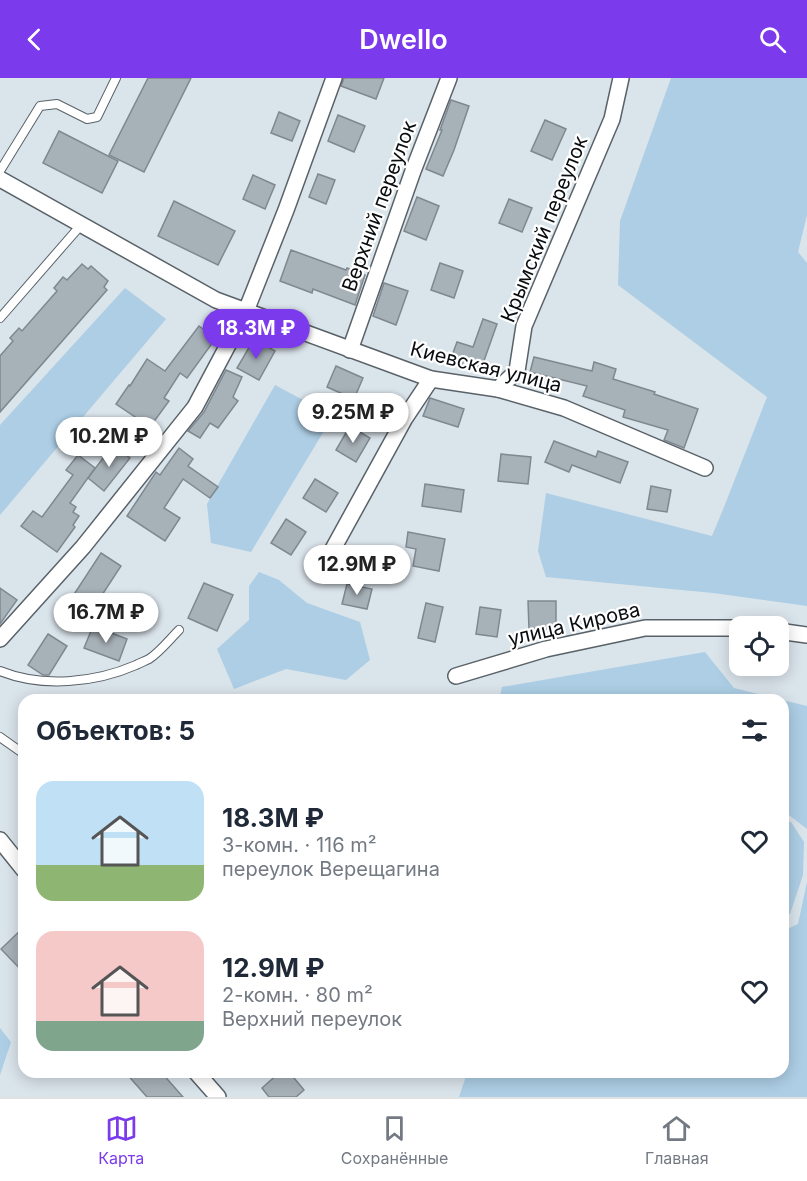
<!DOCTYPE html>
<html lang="ru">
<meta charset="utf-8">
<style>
:root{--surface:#fff;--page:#f6f6f7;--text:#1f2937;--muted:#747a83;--line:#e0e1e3;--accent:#7c3aed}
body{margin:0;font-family:Inter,sans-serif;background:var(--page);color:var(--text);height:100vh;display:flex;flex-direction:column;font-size:22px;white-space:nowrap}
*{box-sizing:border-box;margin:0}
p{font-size:20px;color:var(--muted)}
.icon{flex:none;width:33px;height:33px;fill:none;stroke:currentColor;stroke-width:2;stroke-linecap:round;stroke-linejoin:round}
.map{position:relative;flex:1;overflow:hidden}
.drawer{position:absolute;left:18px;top:616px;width:771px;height:384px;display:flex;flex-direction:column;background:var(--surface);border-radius:18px;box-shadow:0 3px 15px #0003}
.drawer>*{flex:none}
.buttons{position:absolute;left:729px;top:538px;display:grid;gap:12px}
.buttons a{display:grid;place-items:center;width:60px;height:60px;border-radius:12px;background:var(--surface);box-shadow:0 3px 15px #0003;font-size:30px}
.price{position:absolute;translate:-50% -51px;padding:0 14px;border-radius:21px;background:#fff;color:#222;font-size:20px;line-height:39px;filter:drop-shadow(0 2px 3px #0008)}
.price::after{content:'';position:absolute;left:50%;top:36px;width:18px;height:14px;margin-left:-9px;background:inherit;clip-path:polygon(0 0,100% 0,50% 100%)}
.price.active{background:var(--accent);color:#fff}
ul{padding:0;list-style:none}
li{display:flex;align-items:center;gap:18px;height:150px;padding:0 18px}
li span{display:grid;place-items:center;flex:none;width:168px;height:120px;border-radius:18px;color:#555}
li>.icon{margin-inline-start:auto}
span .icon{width:72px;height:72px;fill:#fffc;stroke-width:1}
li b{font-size:26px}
h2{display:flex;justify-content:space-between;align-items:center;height:72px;padding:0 18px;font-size:26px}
header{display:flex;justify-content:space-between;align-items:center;height:78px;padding:0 18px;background:var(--accent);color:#fff;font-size:27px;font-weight:600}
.dock{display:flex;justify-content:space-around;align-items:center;height:84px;border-top:2px solid var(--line);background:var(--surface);font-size:16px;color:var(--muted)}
.dock a{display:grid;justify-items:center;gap:3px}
.dock .active{color:var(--accent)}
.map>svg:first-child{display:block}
.green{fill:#adcee5}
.building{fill:#a7b1b8;stroke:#7f888f;stroke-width:1.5}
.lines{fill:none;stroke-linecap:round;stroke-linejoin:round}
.lane-casing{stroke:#596268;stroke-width:10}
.street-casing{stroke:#596268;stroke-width:18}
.lane{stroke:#fff;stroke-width:8}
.street{stroke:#fff;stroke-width:15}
.labels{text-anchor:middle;stroke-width:4.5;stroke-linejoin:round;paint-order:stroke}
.street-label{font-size:20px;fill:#090d0f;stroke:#fff}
</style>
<header><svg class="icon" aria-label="back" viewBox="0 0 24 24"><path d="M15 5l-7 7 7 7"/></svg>Dwello<svg class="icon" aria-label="search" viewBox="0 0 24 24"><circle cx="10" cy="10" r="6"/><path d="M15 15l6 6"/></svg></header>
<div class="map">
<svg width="807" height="1019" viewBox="0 0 807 1019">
<rect width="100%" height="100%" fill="#dae4eb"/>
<g class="green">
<path d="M671,0H807V137L798,174L807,185V528L713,515L546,499L538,473L546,415L712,458L724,429L767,319L618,207L620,143Z"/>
<path d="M125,210L166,241L0,437V347Z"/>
<path d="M275,307L333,338L251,474L211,465L207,426Z"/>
<path d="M259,494L279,502L307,525L360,544L370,582L346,602L286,591L234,611L217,571L249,542V508Z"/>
<path d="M705,574L734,610L807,628V751L785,734H783V622H499L502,609Z"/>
<path d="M783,743L791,744L804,764L803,797L790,836L783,840Z"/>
<path d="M807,804V1019H459L467,995L783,994V853L798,846Z"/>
<path d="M0,950L11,964L0,997Z"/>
</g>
<g class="building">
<path d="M148,0H191L144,94L109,77Z"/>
<path d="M344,0H384L376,21L341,8Z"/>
<path d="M451,22L469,28L454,72L443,98L426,91L442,52H440Z"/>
<path d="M279,34L300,43L292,63L271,55Z"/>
<path d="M338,37L365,48L354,74L328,63Z"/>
<path d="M545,42L566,51L552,82L531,73Z"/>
<path d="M59,53L118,83L102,115L43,85Z"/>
<path d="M318,96L335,102L326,126L309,119Z"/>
<path d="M253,97L275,107L265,131L243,121Z"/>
<path d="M417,119L439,128L426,162L404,153Z"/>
<path d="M509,121L532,130L522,154L499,145Z"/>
<path d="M174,123L235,153L218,187L158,158Z"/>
<path d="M291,172L346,192L347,190L365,197L355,227L313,211L312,215L280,203Z"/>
<path d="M440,185L463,193L454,220L431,212Z"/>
<path d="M82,186L88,191L91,188L108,203L104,209L107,212L0,334V278L13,263L10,260L19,250L22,253L57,213L54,210L63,199L67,202Z"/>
<path d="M384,205L408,213L396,247L373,238Z"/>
<path d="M483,241L497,246L480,294L450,283L457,264L473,269Z"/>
<path d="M199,248L216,260L187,300L180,295L164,320L169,323L150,349L116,326L129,307L130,308L147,281L165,293Z"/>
<path d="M254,261L275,273L259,302L237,290Z"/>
<path d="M534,279L592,293L594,284L616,291L613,301L655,314L654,316L698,331L684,370L664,362L668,352L623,339L625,332L583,318L587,308L530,294Z"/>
<path d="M336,288L363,300L354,321L327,309Z"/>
<path d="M226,292L242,299L233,319L238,323L218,350L210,345L200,360L188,353L204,334Z"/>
<path d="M430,320L464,331L458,349L423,338Z"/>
<path d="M350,348L370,360L356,384L336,372Z"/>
<path d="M554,363L596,379L598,373L628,384L620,405L572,387L569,394L545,384Z"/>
<path d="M113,367L130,380L104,413L88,400Z"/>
<path d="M179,370L193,381L188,388L218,409L210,420L183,401L164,430L180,440L165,463L127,438L156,394L160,397Z"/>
<path d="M501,376L531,379L528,406L498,403Z"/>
<path d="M78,377L95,390L70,425L76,429L73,434L79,438L73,447L75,449L57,474L21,448L33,433L42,439L73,397L66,392Z"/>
<path d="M315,401L338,415L326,434L303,420Z"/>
<path d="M425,406L464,412L461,434L422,428Z"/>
<path d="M651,408L671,412L667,434L647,431Z"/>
<path d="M286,441L306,454L291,477L271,465Z"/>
<path d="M408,454L445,461L439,493L413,488L416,471L406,469Z"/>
<path d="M101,475L121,488L87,540L67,527Z"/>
<path d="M204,505L233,517L217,553L188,540Z"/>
<path d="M347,506L372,511L367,531L342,526Z"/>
<path d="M0,510L17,522L0,546Z"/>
<path d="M528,523H556V551H529Z"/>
<path d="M426,525L443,529L435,564L418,560Z"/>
<path d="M480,529L501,532L497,559L476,556Z"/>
<path d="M93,548L127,561L119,583L84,570Z"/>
<path d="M48,556L67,568L49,597H43L28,587Z"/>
<path d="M24,849V895L1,871Z"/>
<path d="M125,994H161L183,1019H147Z"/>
<path d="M280,994H289L304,1012L296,1019H269L262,1010Z"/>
</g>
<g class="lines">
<g class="lane-casing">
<g id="lane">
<path d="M0,93L40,28L57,26L87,41L97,39L116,0"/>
<path d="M0,240L81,147"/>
<path d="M0,593C42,610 95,605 136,587C140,585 145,583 149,581C160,574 170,561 179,552"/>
<path d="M0,659L24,676"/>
</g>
</g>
<g class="street-casing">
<g id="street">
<path d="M0,101L216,222L431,301L498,311L564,330L705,390"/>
<path d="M350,272L413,93L449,0"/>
<path d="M498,311L517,293L524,248L612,41L621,0"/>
<path d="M322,491L405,340L431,301"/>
<path d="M778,553L807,557"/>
<path d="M0,561L83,469L195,329L246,233L286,132L334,0"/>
<path d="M456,598L546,571L645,550H740"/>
<path d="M0,762L24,792"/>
<path d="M196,994L218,1019"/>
</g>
</g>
<use href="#lane" class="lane"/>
<use href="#street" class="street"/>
</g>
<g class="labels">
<g class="street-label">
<text transform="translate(379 128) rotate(-70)" y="7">Верхний переулок</text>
<text transform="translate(544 151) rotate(-68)" y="7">Крымский переулок</text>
<text transform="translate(486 289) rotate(14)" y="7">Киевская улица</text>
<text transform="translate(574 546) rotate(-13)" y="7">улица Кирова</text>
</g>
</g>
</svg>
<div class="buttons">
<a><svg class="icon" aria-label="locate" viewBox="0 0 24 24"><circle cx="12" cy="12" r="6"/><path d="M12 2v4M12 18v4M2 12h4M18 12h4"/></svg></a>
</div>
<b class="price active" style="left:256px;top:282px">18.3M ₽</b>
<b class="price" style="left:353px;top:366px">9.25M ₽</b>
<b class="price" style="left:109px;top:390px">10.2M ₽</b>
<b class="price" style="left:357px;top:518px">12.9M ₽</b>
<b class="price" style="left:106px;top:566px">16.7M ₽</b>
<section class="drawer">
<h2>Объектов: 5<svg class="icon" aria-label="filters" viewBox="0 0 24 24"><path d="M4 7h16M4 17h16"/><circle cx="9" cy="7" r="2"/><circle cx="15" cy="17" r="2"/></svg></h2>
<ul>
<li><span style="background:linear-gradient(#bfe0f5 70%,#8fb573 0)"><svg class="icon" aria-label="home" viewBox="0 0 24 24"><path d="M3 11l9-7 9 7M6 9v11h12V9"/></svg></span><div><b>18.3M ₽</b><p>3-комн. · 116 m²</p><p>переулок Верещагина</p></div><svg class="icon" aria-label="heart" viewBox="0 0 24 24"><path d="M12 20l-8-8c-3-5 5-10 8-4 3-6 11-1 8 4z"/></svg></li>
<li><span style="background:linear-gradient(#f6c9c9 75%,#7fa58c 0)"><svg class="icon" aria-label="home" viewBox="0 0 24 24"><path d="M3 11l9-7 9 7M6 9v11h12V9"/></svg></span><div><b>12.9M ₽</b><p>2-комн. · 80 m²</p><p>Верхний переулок</p></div><svg class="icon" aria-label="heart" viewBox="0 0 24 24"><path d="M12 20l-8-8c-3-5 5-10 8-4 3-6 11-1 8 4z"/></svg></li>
</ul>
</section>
</div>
<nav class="dock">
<a class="active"><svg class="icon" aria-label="map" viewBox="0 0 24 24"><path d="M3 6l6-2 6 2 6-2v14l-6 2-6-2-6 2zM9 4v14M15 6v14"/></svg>Карта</a>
<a><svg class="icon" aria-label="saved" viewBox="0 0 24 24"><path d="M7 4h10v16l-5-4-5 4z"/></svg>Сохранённые</a>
<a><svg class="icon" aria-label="home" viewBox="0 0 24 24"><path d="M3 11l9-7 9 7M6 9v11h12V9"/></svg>Главная</a>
</nav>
